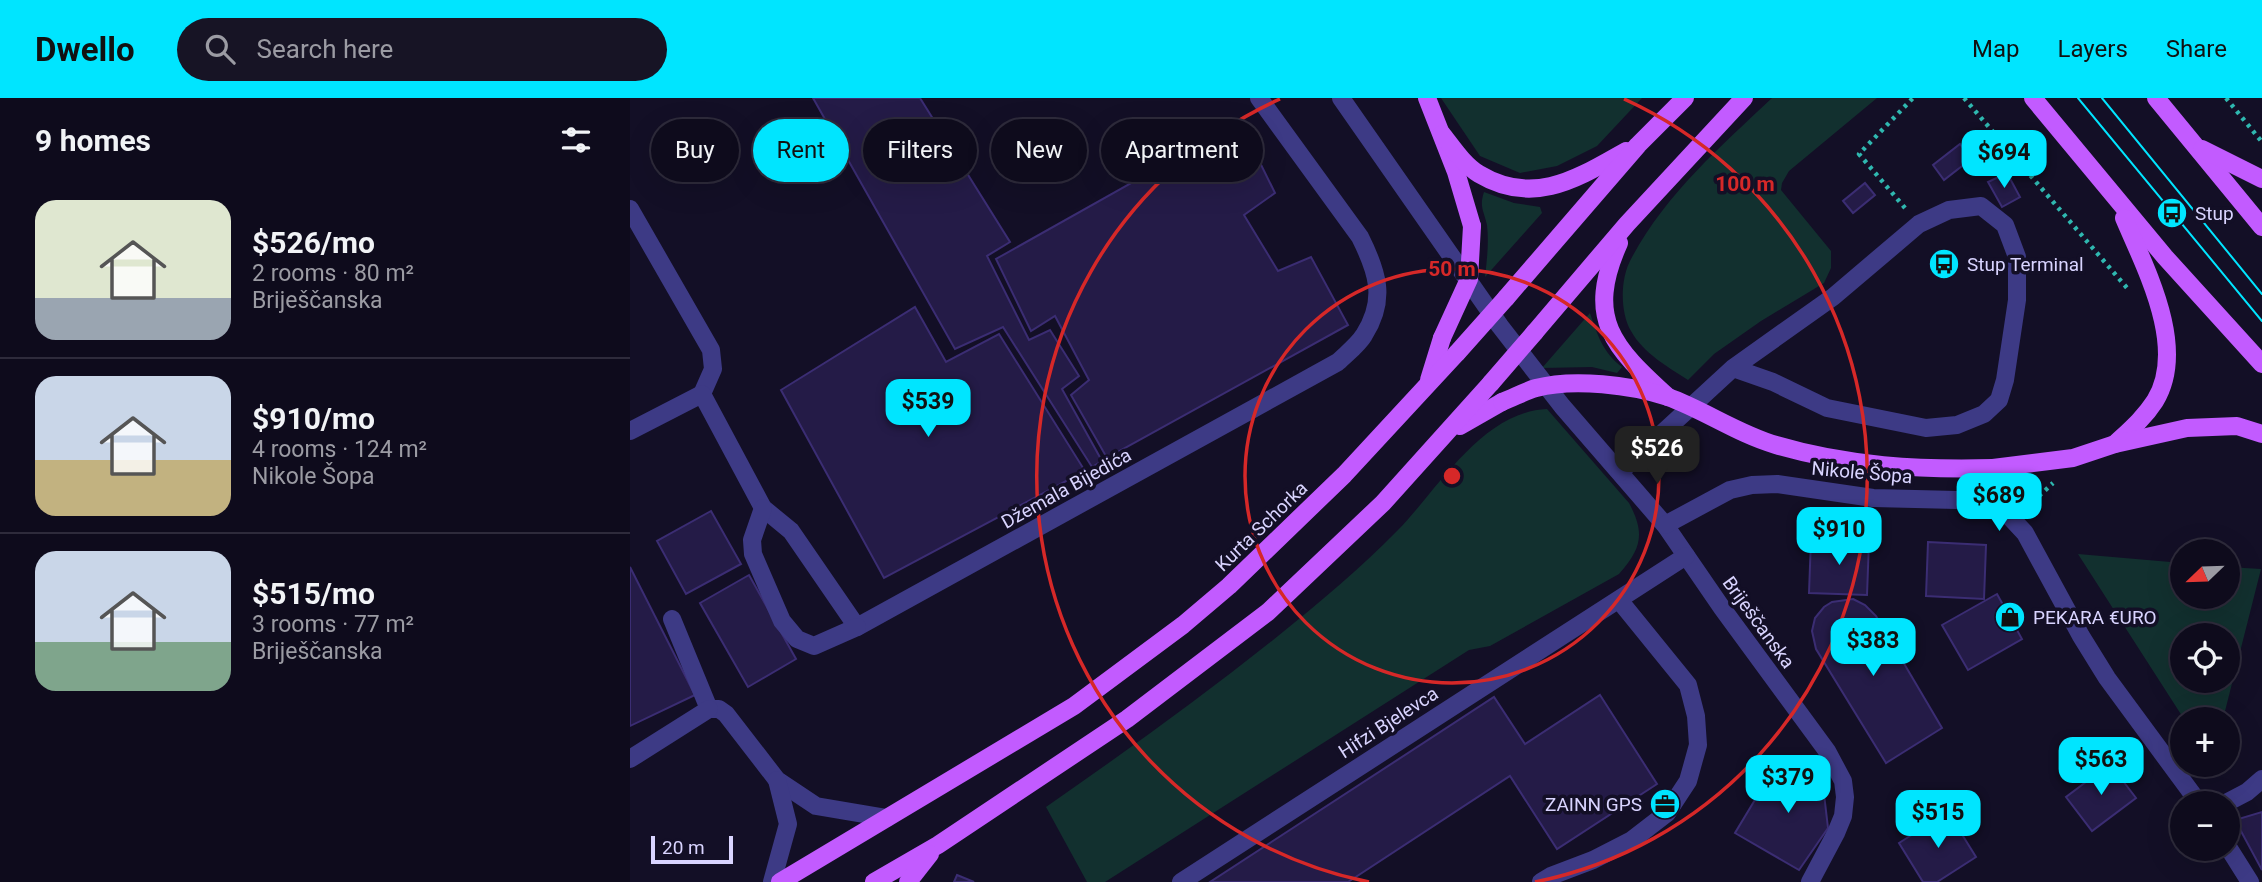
<!DOCTYPE html>
<meta charset="utf-8">
<style>
:root{--surface:#0e0b1c;--page:#171425;--text:#f1f3f6;--muted:#9b9ba3;--line:#2e2b3b;--accent:#00e5ff}
body{margin:0;font-family:Roboto,sans-serif;background:var(--page);color:var(--text);height:100vh;display:flex;flex-direction:column;font-size:26px;white-space:nowrap}
*{box-sizing:border-box;margin:0}
p{font-size:23px;color:var(--muted)}
.icon{flex:none;width:38px;height:38px;fill:none;stroke:currentColor;stroke-width:2;stroke-linecap:round;stroke-linejoin:round}
.map{position:relative;flex:1;overflow:hidden}
.drawer{display:flex;flex-direction:column;background:var(--surface);width:630px}
.drawer>*{flex:none}
.banner{position:absolute;left:21px;top:21px;width:665px;height:63px;display:flex;gap:14px}
.needle{width:46px;rotate:247deg}
.tools{position:absolute;left:1540px;top:441px;display:grid;gap:14px}
.tools a{display:grid;place-items:center;width:70px;height:70px;border-radius:50%;background:var(--surface);box-shadow:0 7px 28px #0002,0 0 0 2px var(--line);font-size:35px}
.scale{position:absolute;left:21px;bottom:18px;width:82px;box-sizing:border-box;padding-left:7px;border:4px solid #d9d4ff;border-top:0;font-size:19px;line-height:24px;white-space:nowrap;color:#d9d4ff;-webkit-text-stroke:5px #130f26;paint-order:stroke}
.price{position:absolute;translate:-50% -60px;padding:0 16px;border-radius:14px;background:var(--accent);color:#111;font-size:23px;line-height:46px;filter:drop-shadow(0 2px 4px #0008)}
.price::after{content:'';position:absolute;left:50%;top:42px;width:21px;height:16px;margin-left:-10px;background:inherit;clip-path:polygon(0 0,100% 0,50% 100%)}
.price.selected{background:#222;color:#fff}
ul{padding:0;list-style:none}
li{display:flex;align-items:center;gap:21px;height:175px;padding:0 35px}
li+li{border-top:2px solid var(--line)}
li span{display:grid;place-items:center;flex:none;width:196px;height:140px;border-radius:21px;color:#555}
li>.icon{margin-inline-start:auto}
span .icon{width:84px;height:84px;fill:#fffc;stroke-width:1}
li b{font-size:30px}
h2{display:flex;justify-content:space-between;align-items:center;height:84px;padding:0 35px;font-size:30px}
.tag{padding:0 24px;border-radius:32px;background:var(--surface);box-shadow:0 7px 28px #0002,0 0 0 2px var(--line);font-size:24px;line-height:63px}
.tag.selected{background:var(--accent);color:#111}
header{display:flex;align-items:center;gap:42px;box-sizing:border-box;height:98px;padding:0 35px;background:var(--accent);color:#111}
header strong{font-size:33px}
nav{display:flex;gap:38px;margin-inline-start:auto;font-size:24px}
.search{width:490px;height:63px;background:var(--page);display:flex;align-items:center;gap:18px;box-sizing:border-box;padding:0 24px;border-radius:38px;color:var(--muted);font-size:26px}
main{display:flex;flex:1;min-height:0}
.map>svg:first-child{display:block}
.green{fill:#12302f;fill-rule:evenodd}
.building{fill:#241b47;stroke:#3b2d73;stroke-width:2}
.lines{fill:none;stroke-linecap:round;stroke-linejoin:round}
.path{stroke:#2fb8b0;stroke-width:4.5;stroke-dasharray:3.5 5;stroke-linecap:butt}
.minor{stroke:#3d3a85;stroke-width:18}
.major{stroke:#c25bff;stroke-width:18}
.tram{stroke:#00e5ff;stroke-width:2}
.major-bridge{stroke:#c25bff;stroke-width:18}
.ring{fill:none;stroke:#d62828;stroke-width:3.5}
.labels{text-anchor:middle;stroke-width:7;stroke-linejoin:round;paint-order:stroke}
.poi-label{font-size:19px;fill:#d9d4ff;stroke:#130f26;text-anchor:start}
.street-label{font-size:19px;fill:#d9d4ff;stroke:#130f26}
.centre{fill:#d62828;stroke:#130f26;stroke-width:3.5}
.ring-label{font-size:21px;text-anchor:middle;font-weight:bold;fill:#d62828;stroke:#130f26;stroke-width:7;stroke-linejoin:round;paint-order:stroke}
</style>
<header>
<strong>Dwello</strong>
<div class="search"><svg class="icon" aria-label="search" viewBox="0 0 24 24"><circle cx="10" cy="10" r="6"/><path d="M15 15l6 6"/></svg>Search here</div>
<nav><a>Map</a><a>Layers</a><a>Share</a></nav>
</header>
<main>
<section class="drawer">
<h2>9 homes<svg class="icon" aria-label="filters" viewBox="0 0 24 24"><path d="M4 7h16M4 17h16"/><circle cx="9" cy="7" r="2"/><circle cx="15" cy="17" r="2"/></svg></h2>
<ul>
<li><span style="background:linear-gradient(#dfe7d0 70%,#9aa5b1 0)"><svg class="icon" aria-label="home" viewBox="0 0 24 24"><path d="M3 11l9-7 9 7M6 9v11h12V9"/></svg></span><div><b>$526/mo</b><p>2 rooms · 80 m²</p><p>Briješčanska</p></div></li>
<li><span style="background:linear-gradient(#c9d6e8 60%,#c2b280 0)"><svg class="icon" aria-label="home" viewBox="0 0 24 24"><path d="M3 11l9-7 9 7M6 9v11h12V9"/></svg></span><div><b>$910/mo</b><p>4 rooms · 124 m²</p><p>Nikole Šopa</p></div></li>
<li><span style="background:linear-gradient(#c9d6e8 65%,#7fa58c 0)"><svg class="icon" aria-label="home" viewBox="0 0 24 24"><path d="M3 11l9-7 9 7M6 9v11h12V9"/></svg></span><div><b>$515/mo</b><p>3 rooms · 77 m²</p><p>Briješčanska</p></div></li>
</ul>
</section>
<div class="map">
<svg width="1632" height="784" viewBox="0 0 1632 784">
<rect width="100%" height="100%" fill="#130f26"/>
<g class="green">
<path d="M811,0H1012L967,48L927,68L890,75L850,58Z"/>
<path d="M1142,0H1247L1159,73L1152,85L1151,92L1201,153V170L1194,185L1131,223L1084,256L1058,282C1038,269 1013,255 1001,233C990,214 990,181 1001,161C1035,97 1090,49 1142,0Z"/>
<path d="M854,94L884,105L910,109L912,115L855,179C857,162 859,144 857,127C854,113 849,109 854,94Z"/>
<path d="M960,215C967,236 973,255 992,269L987,275L962,269L912,270Z"/>
<path d="M917,311L999,405C1015,435 1012,450 989,476L860,548L839,552L475,784H457L416,709C495,654 573,598 648,538C690,504 731,470 768,432C809,390 852,314 917,311Z"/>
<path d="M1448,456L1552,465V499H1598V469L1631,471L1593,621H1554ZM1552,537H1598V583H1552Z"/>
</g>
<g class="building">
<path d="M183,0H290L380,144L357,158L399,242L420,232L449,278L432,291L472,363L462,369L373,229L325,251Z"/>
<path d="M610,24L645,95L614,117L648,173L681,159L718,227L477,360L441,297L459,282L425,218L401,233L366,161Z"/>
<path d="M1330,46L1341,61L1314,82L1303,67Z"/>
<path d="M1377,75L1390,99L1372,109L1358,84Z"/>
<path d="M1235,85L1245,97L1223,115L1213,103Z"/>
<path d="M285,209L316,264L369,236L455,373L254,480L151,292Z"/>
<path d="M81,413L111,466L56,496L27,443Z"/>
<path d="M1181,441L1239,443L1237,497L1179,495Z"/>
<path d="M1298,444L1356,447L1354,501L1296,498Z"/>
<path d="M0,469L65,597L0,628Z"/>
<path d="M119,477L166,561L118,589L70,505Z"/>
<path d="M1367,496L1392,541L1338,572L1312,527Z"/>
<path d="M1223,501L1235,507L1246,518L1312,630L1256,665L1186,551L1182,533L1185,520L1194,509L1202,504Z"/>
<path d="M970,597L1027,686L927,751L880,678L718,784H580L864,599L895,646Z"/>
<path d="M1149,662L1192,679L1198,730L1169,772L1105,735Z"/>
<path d="M1480,666L1506,700L1462,733L1436,699Z"/>
<path d="M1318,714L1346,759L1307,784H1293L1269,745Z"/>
<path d="M1632,714V772L1605,722Z"/>
<path d="M327,777L344,784H324Z"/>
</g>
<g class="lines">
<g class="path">
<path d="M1334,0L1497,190"/>
<path d="M1596,0L1632,44"/>
<path d="M1275,110L1229,56L1283,0"/>
<path d="M1403,414L1409,398L1423,385"/>
</g>
<g class="minor">
<path d="M711,0L870,228L932,308L1035,427L1092,510L1197,653L1213,683L1215,699L1213,718L1206,735L1180,784"/>
<path d="M0,111L81,252L83,271L72,296"/>
<path d="M0,333L72,296L133,410L161,433L227,529L708,264C716,256 728,247 734,237C757,201 747,173 730,139L629,0"/>
<path d="M990,374L1103,270L1203,199L1289,126L1319,112L1351,108L1375,127L1387,159V202L1375,282L1369,302L1354,316L1327,327L1296,330L1197,310L1143,284L1103,270"/>
<path d="M133,410L122,442L123,456L152,523L167,541L184,548L227,529"/>
<path d="M1035,427L1100,392L1122,387L1147,386L1243,400L1327,402L1362,408L1381,420L1395,435L1451,538L1477,580L1569,705"/>
<path d="M42,521L79,611H89L96,616L147,682L186,708L257,720"/>
<path d="M0,661L79,611"/>
<path d="M1596,705L1617,694L1632,681"/>
<path d="M1598,749L1620,784"/>
<path d="M142,784L158,726L147,682"/>
<path d="M551,784L1056,458"/>
<path d="M911,784L921,778L963,762L1002,742L1037,715L1058,683L1068,647L1066,618L1058,587L989,502"/>
</g>
<g class="major">
<path d="M797,0L826,74L842,128"/>
<path d="M1403,0L1535,159L1632,266"/>
<path d="M1526,0L1632,129"/>
<path d="M812,36C823,50 834,67 849,76C904,109 948,80 996,53"/>
<path d="M1572,51L1632,81"/>
<path d="M989,145C955,221 983,249 1038,299"/>
<path d="M876,200L1008,47L1055,0"/>
<path d="M905,234L997,126L1114,0"/>
<path d="M799,282L812,240"/>
<path d="M830,328L872,304"/>
<path d="M1485,346C1500,332 1514,320 1525,303C1558,249 1515,170 1494,120"/>
<path d="M1363,370L1443,360L1485,346L1557,330L1607,328L1632,336"/>
<path d="M150,784L444,608L553,527L599,488L714,377L827,255"/>
<path d="M244,784L308,747L497,621L638,514L753,405L861,285"/>
<path d="M278,784L300,756"/>
</g>
<g class="tram">
<path d="M1448,0L1632,223"/>
<path d="M1472,0L1632,196"/>
</g>
<g class="major-bridge">
<path d="M812,240L839,181L842,128"/>
<path d="M827,255L876,200"/>
<path d="M861,285L905,234"/>
<path d="M872,304C883,300 895,293 906,290C943,280 1002,287 1038,299C1074,312 1108,336 1146,347C1217,368 1289,372 1363,370"/>
</g>
</g>
<g class="ring">
<circle cx="822" cy="378" r="207"/>
<path d="M739 784A414 414 0 0 1 650 1M994 1A414 414 0 0 1 905 784"/>
</g>
<defs>
<g id="bus-disc" transform="scale(1.575)"><circle r="9.5" fill="#00e5ff" stroke="#130f26"/><path d="M-5-6H5V4H4V6H2V4H-2V6H-4V4H-5ZM-3.5-4V0h7V-4ZM-3.5 1.2v1.5H-2V1.2ZM2 1.2v1.5H3.5V1.2Z" fill="#111"/></g>
<g id="shop-disc" transform="scale(1.575)"><circle r="9.5" fill="#00e5ff" stroke="#130f26"/><path d="M-5-2.5h2.3a2.7 3.5 0 0 1 5.4 0H5L5.5 6h-11ZM-1.5-2.5h3a1.5 2.3 0 0 0-3 0Z" fill="#111"/></g>
<g id="office-disc" transform="scale(1.575)"><circle r="9.5" fill="#00e5ff" stroke="#130f26"/><path d="M-6-3h4V-5.5h4V-3h4V5H-6ZM-1-4.5V-3h2v-1.5ZM-6 0V1H6V0Z" fill="#111"/></g>
</defs>
<g fill-rule="evenodd">
<use href="#bus-disc" x="1542" y="115"/>
<use href="#bus-disc" x="1314" y="166"/>
<use href="#shop-disc" x="1380" y="519"/>
<use href="#office-disc" x="1035" y="706"/>
</g>
<g class="labels">
<g class="poi-label">
<text x="1565" y="122">Stup</text>
<text x="1337" y="173">Stup Terminal</text>
<text x="1403" y="526">PEKARA €URO</text>
<text x="1012" y="713" text-anchor="end">ZAINN GPS</text>
</g>
<g class="street-label">
<text transform="translate(1232 374) rotate(5)" y="7">Nikole Šopa</text>
<text transform="translate(436 390) rotate(-29)" y="7">Džemala Bijedića</text>
<text transform="translate(631 428) rotate(-44)" y="7">Kurta Schorka</text>
<text transform="translate(1129 524) rotate(54)" y="7">Briješčanska</text>
<text transform="translate(758 624) rotate(-33)" y="7">Hifzi Bjelevca</text>
</g>
</g>
<circle cx="822" cy="378" r="10" class="centre"/>
<g class="ring-label">
<text x="1115" y="93">100 m</text>
<text x="822" y="178">50 m</text>
</g>
</svg>
<div class="tools">
<a><svg class="needle" viewBox="-14 -14 28 28"><path d="M0-13l5 13h-10z" fill="#e53935"/><path d="M0 13l5-13h-10z" fill="#9b9ba3"/></svg></a>
<a><svg class="icon" aria-label="locate" viewBox="0 0 24 24"><circle cx="12" cy="12" r="6"/><path d="M12 2v4M12 18v4M2 12h4M18 12h4"/></svg></a>
<a>+</a>
<a>−</a>
</div>
<div class="scale">20 m</div>
<b class="price" style="left:1374px;top:92px">$694</b>
<b class="price" style="left:298px;top:341px">$539</b>
<b class="price selected" style="left:1027px;top:388px">$526</b>
<b class="price" style="left:1369px;top:435px">$689</b>
<b class="price" style="left:1209px;top:469px">$910</b>
<b class="price" style="left:1243px;top:580px">$383</b>
<b class="price" style="left:1471px;top:699px">$563</b>
<b class="price" style="left:1158px;top:717px">$379</b>
<b class="price" style="left:1308px;top:752px">$515</b>
<div class="banner">
<a class="tag">Buy</a>
<a class="tag selected">Rent</a>
<a class="tag">Filters</a>
<a class="tag">New</a>
<a class="tag">Apartment</a>
</div>
</div>
</main>
